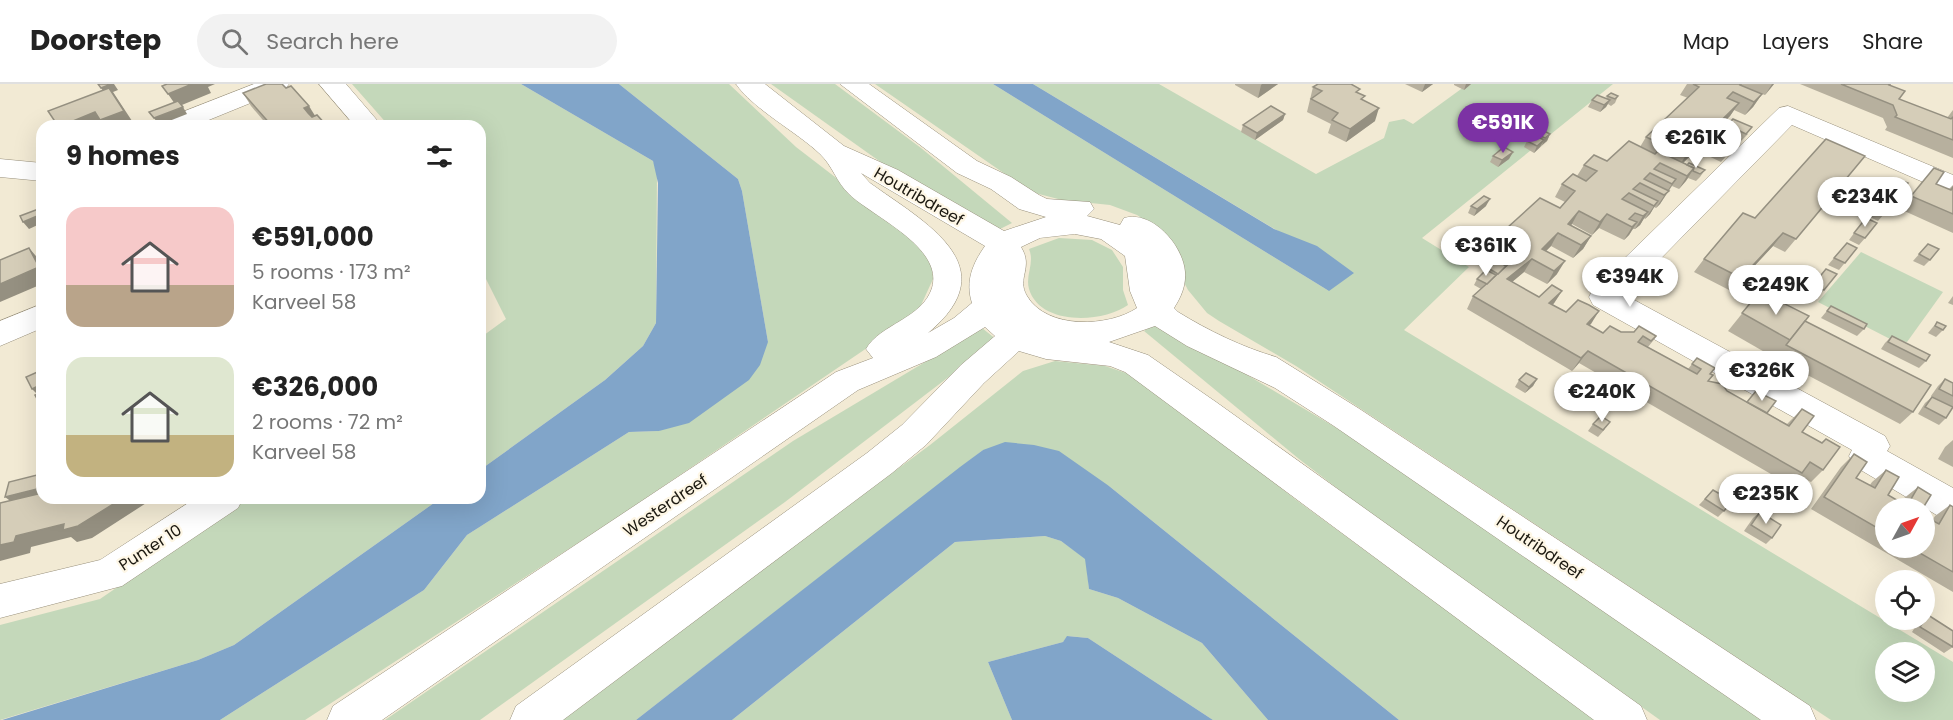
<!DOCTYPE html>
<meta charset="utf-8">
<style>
:root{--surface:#fff;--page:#f2f2f2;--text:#222;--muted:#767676;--line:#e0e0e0;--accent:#7c32a4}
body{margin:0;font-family:Poppins,sans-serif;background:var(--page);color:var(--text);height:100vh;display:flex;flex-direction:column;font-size:22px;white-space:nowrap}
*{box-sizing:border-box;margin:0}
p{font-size:20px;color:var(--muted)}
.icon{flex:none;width:33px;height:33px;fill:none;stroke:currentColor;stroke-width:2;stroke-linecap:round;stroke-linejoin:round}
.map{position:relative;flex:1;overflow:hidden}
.drawer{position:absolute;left:36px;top:36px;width:450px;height:384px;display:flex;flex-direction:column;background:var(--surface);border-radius:18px;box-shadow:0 6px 24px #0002}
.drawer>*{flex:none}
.needle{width:39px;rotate:50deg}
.tools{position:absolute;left:1875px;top:414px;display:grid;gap:12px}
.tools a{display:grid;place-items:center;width:60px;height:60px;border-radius:50%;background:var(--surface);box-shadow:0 6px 24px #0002;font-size:30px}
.price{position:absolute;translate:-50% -51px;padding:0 14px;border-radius:21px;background:#fff;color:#222;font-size:20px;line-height:39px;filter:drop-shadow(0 2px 3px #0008)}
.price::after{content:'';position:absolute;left:50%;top:36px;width:18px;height:14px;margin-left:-9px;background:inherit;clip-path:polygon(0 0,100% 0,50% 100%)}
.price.on{background:var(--accent);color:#fff}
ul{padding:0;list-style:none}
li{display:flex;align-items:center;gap:18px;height:150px;padding:0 30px}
li span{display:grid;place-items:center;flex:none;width:168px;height:120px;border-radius:18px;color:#555}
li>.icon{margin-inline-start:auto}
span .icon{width:72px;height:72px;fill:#fffc;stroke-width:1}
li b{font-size:26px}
h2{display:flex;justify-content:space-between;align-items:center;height:72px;padding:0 30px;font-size:26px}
header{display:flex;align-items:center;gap:36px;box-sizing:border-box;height:84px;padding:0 30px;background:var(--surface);border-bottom:2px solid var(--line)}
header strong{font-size:28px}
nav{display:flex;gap:33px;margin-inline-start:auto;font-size:21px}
.search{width:420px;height:54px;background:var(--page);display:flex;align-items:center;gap:15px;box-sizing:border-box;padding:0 21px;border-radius:33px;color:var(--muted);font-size:22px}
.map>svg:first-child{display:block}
.green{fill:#c4d8ba;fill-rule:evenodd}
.water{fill:#81a5c9}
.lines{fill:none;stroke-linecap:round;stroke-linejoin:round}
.street-casing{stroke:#98907c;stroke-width:1}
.secondary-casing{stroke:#98907c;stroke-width:1}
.street{fill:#fff;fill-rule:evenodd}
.secondary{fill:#fff;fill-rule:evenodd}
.wall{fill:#b7b09e}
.shaded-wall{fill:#959081}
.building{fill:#d5cdb8;stroke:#959081;stroke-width:1.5}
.labels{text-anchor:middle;stroke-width:4.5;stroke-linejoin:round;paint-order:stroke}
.street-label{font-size:16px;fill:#1c1911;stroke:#fef7e6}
</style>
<header>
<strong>Doorstep</strong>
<div class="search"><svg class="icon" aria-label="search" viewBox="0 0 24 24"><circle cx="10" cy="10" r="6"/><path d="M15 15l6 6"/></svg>Search here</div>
<nav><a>Map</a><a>Layers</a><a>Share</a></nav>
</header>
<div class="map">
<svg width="1953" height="636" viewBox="0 0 1953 636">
<rect width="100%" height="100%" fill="#f2ead4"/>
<g class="green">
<path d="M352,0H521L653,77L657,87L656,239L643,262L605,296L480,386V254L506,235L480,183V42H389Z"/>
<path d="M619,0H729L796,63L913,153L932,182L933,195L917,230L618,433L305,636H220L424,506L467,451L629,348L659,347L768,258L742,107L738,95Z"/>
<path d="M771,0H835L921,64L1012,139L998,146L882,79Z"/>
<path d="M875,0H993L1329,207L1278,147L1033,0H1159L1316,90L1384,54L1389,38L1404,35L1413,40L1468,0H1613L1422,154L1469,183L1404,246L1953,578V636H1831L1296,282L1219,237L1207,229L1188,206L1156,144L1137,131L1110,121L1062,116L1031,108ZM1886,568H1924V608H1886Z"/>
<path d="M1059,154L1092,156L1112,166L1123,183V206L1128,221C1103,239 1040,242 1029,205C1025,191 1035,179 1029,165Z"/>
<path d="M1861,168L1943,208L1907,258L1892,256L1818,218Z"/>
<path d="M1158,238L1345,349L1768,636H1660L1368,428L1299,375L1144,247Z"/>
<path d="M982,244L997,256L785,418L480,636H385L793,357Z"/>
<path d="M1055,277L1105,282L1129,290L1159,309L1295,415L1596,636H1399L1109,402L983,366L636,636H558L930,361L1023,287Z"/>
<path d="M248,414H441L234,561L198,576L0,636V541L100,515Z"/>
<path d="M1045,452L1061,457L1086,475L1089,505L1118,514L1202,559L1268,636H1213L1088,554L1068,552L1063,558L988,578L1012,636H732L955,458Z"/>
</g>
<g class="water">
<path d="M521,0H619L738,95L742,107L768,258L760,281L749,296L689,339L659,347L629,348L467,451L424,506L220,636H2L198,576L234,561L441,414H480V386L605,296L643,262L656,239L658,99L653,77Z"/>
<path d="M993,0H1033L1274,145L1317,162L1354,189L1329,207Z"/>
<path d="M1005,358L1034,361L1059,367L1109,402L1399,636H1268L1202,559L1118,514L1089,505L1085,475L1061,457L1045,452L955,458L732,636H636L960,383L983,366Z"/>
<path d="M1067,552L1088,554L1213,636H1012L988,578L1063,558Z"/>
</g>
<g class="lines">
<g class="street-casing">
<g id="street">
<path d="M254,0H289L285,5L194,42H158L162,36Z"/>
<path d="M319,0H346L382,42H355Z"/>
<path d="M1788,22L1953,91V111L1792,41L1625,211L1885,352L1890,362L1887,367L1953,404V437L1940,433L1854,382L1849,372L1852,366L1593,221L1589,213L1593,205L1779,24Z"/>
<path d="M0,75L42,79V97L0,93Z"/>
<path d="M42,220V244L0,262V237Z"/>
<path d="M196,414H243L238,424L122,502L0,534V500L100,476Z"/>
</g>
</g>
<g class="secondary-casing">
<path id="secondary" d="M736,0H765L844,62L898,86L1004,147L1046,133L1019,125L991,105L957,89L840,0H869L977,77L1011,93L1039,111L1047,115L1090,118L1094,125L1087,132L1120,141L1124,134C1152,126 1183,161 1185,188C1186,202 1181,213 1174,224L1178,228C1209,247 1242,263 1276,273L1358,324L1810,622L1816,636H1761L1334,342L1275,304L1187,262L1155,242L1109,258L1148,271L1216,318L1641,622L1647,636H1594L1125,288L1110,282L1046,275L1019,267L984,299L926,361L892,389L563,636H510L516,622L867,369L902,341L961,281L995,252L985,243L936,273L858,306L382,636H327L333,622L836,288L873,274L866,265C880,240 922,235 932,204C944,163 873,133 849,110C837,99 832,81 820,70C797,48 753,25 736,0ZM861,89L985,162C973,179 965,197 972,219L954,234L928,249C1009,182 924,138 870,99ZM1075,150L1101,155L1125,172L1130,207L1137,224C1109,243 1047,246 1027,212C1016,194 1034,184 1021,163L1040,154Z"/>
</g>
<use href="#street" class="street"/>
<use href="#secondary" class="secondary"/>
</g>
<g class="wall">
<path d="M1235,0H1278L1258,14L1235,1Z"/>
<path d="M1405,0H1433L1422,8Z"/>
<path d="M1454,0H1471L1464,6L1454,1Z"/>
<path d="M1687,0H1774L1765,11L1762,10L1753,23L1745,31L1734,26L1730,32L1683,79L1705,86L1700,93L1696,97L1688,94L1679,105L1672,102L1660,120L1656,124L1654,123L1650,130L1645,135L1644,134L1640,141L1635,145H1633L1629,151L1624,156L1599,144L1592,151L1572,140L1571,141L1591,152L1583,165L1573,174L1551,162L1546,167L1557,190L1547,200L1524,188L1512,198L1539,213L1562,207L1553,221L1566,228L1599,227L1589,241L1603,249L1621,248L1657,252L1648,263L1688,285L1697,274L1710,290L1708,298L1747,318L1756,307L1767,329L1787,340L1802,325V348L1821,359L1826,355L1823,386L1811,398L1799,392L1790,401L1579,279L1572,287L1467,225L1473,212L1481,205L1474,201L1477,195L1487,186L1490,182L1479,176L1486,163L1560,124L1565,118L1555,113L1562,100L1577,92L1584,81L1607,77L1640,63L1646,53L1688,14L1680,11Z"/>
<path d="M1800,0H1891L1890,1L1899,15L1947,34L1953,26V74L1885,46L1887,43L1883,34Z"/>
<path d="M1313,3L1359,9L1375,37L1346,58L1328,49L1331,40L1307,28Z"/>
<path d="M243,9L315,32L327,42H268L251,22Z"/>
<path d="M1607,12H1618L1615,19L1611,22L1608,20L1606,23L1600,28L1588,23L1592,16L1606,15Z"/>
<path d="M1285,30L1283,36L1255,56L1241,48L1243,41Z"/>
<path d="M1727,41L1748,50L1741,57L1723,48Z"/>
<path d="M1536,50H1550L1547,57L1534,69L1524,63L1527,57L1535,52Z"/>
<path d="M1707,62L1727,71L1721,78L1702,69Z"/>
<path d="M1513,68L1509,75L1498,83L1490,78L1493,72Z"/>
<path d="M1865,72L1785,168L1773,162L1731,207L1694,188L1704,175L1755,134Z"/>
<path d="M1934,84L1936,100L1949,105L1953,101V149L1900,125Z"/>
<path d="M1897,95L1902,106L1897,113L1886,109Z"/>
<path d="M1879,117L1884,130L1878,137L1868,132Z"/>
<path d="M1471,122H1486L1474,132L1468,129Z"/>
<path d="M1860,141L1865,154L1859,161L1849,156Z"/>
<path d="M1847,159L1857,164L1839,186L1828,181Z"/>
<path d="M1928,160L1930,176L1924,182L1913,177Z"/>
<path d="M1826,185L1837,190L1818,213L1807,207Z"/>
<path d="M1757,211L1805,237L1913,328L1900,340L1775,274L1728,247Z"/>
<path d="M1953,212V221L1948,219Z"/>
<path d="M1831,222L1864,245L1857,252L1821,234Z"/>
<path d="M1937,238L1943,246L1936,253L1928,249Z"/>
<path d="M1892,252L1926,277L1919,284L1881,265L1885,259Z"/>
<path d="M1537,295L1533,302L1525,309L1515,303L1519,296Z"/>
<path d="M1945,295L1953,299V323L1931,312L1938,302Z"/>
<path d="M1932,313L1946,334L1939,341L1918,330L1925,319Z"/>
<path d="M1593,340L1605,345L1598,353L1588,347Z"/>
<path d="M1953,356V383L1938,375L1945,363Z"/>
<path d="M1854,370L1856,394L1870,401L1872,398L1886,386L1888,411L1901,419L1903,415L1918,403L1923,424H1886V464H1924L1932,437L1935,432L1950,421L1953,423V508L1811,425L1841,383Z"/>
<path d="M1713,406L1724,427L1718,433L1699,421Z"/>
<path d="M1760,428L1772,454L1766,460L1744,447L1753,434Z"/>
<path d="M1928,531L1953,563L1944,569L1912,548L1919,537L1921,536H1924V533Z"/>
</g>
<g class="shaded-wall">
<path d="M111,0H114L118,6L113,8L134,40L128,42H61L106,11L101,4Z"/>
<path d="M192,0H215L208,3L211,9L177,23L168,10Z"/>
<path d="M1262,0H1278L1258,14L1261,1Z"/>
<path d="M1425,0H1433L1422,8Z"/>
<path d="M1466,0H1471L1464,6Z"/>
<path d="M1772,0H1774L1765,11Z"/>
<path d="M1762,10L1753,23L1745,31L1754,18Z"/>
<path d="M1610,16L1606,23L1600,28L1604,21Z"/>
<path d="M1739,19L1730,32L1678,84L1686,71Z"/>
<path d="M309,22L317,35L312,37L304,24Z"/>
<path d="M183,23L187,30L159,41L154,34Z"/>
<path d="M1379,24L1375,37L1346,58L1350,45Z"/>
<path d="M1285,30L1283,36L1255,56L1257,49Z"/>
<path d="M1550,50L1547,57L1542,61L1545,54Z"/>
<path d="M1544,56L1540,63L1534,69L1537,62Z"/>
<path d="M1513,68L1509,75L1498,83L1502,76Z"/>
<path d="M1694,84L1686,97L1679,105L1687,92Z"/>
<path d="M1676,95L1660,120L1656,124L1672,100Z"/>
<path d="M1490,115L1486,122L1474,132L1477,125Z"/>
<path d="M1658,117L1650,130L1645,135L1654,122Z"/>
<path d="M1579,127L1572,140L1561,153L1568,140Z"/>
<path d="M1648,128L1640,141L1635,145L1643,132Z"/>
<path d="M42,130V139L29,145L23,138Z"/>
<path d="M1607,130L1599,144L1592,151L1600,138Z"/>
<path d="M1637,138L1629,151L1624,156L1632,143Z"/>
<path d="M1558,149L1551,162L1535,178L1542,165Z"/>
<path d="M1783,149L1773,162L1731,207L1741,194Z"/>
<path d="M1591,152L1583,165L1573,174L1581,161Z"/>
<path d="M29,164L42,179V200L0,218V200Z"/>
<path d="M1532,175L1524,188L1500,208L1507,195Z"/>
<path d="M1565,177L1557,190L1547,200L1554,187Z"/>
<path d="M1562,207L1554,219L1542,231L1549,219Z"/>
<path d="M1599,227L1591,240L1578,252L1587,240Z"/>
<path d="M1588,267L1579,279L1572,287L1581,274Z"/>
<path d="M1537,295L1533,302L1525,309L1529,303Z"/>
<path d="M38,302L42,306V315L32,305Z"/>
<path d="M41,390L42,412L13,419L5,413Z"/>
<path d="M123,414H154L92,454L77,458L71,453L31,463L30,469L0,477V461L16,452Z"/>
</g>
<g class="building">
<path d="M98,0H111L101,4Z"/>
<path d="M167,0H192L168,10L162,2Z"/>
<path d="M266,0H282L286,4L291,2L309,22L304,24L308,29L312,33L317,31L327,42H272L243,9Z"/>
<path d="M1318,0H1351L1360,5L1356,8L1365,12L1361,15L1379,24L1350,45L1332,36L1338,29L1311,15L1322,7L1313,3Z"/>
<path d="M1693,0H1741L1740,1L1762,10L1754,18L1733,8L1727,14L1739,19L1686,71L1646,53L1699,3Z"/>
<path d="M1841,0H1890L1889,1L1905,7L1899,15L1951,35L1953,33V56L1895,33L1897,31L1893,21Z"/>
<path d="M109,4L124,27L100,36L95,28L61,42H58L48,27Z"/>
<path d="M1611,9L1618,12L1615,15L1607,12Z"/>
<path d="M1597,11L1610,16L1604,21L1592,16Z"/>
<path d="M178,17L183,23L154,34L149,28Z"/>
<path d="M1271,22L1285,30L1257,49L1243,41Z"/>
<path d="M1733,35L1752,43L1746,50L1727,41Z"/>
<path d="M1542,46L1550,50L1545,54L1536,50Z"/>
<path d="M1534,51L1544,56L1537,62L1527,57Z"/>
<path d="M1826,55L1865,72L1796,155L1783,149L1741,194L1704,175L1743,129L1755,134Z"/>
<path d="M1713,56L1732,64L1726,71L1707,62Z"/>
<path d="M1629,57L1655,70L1658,67L1694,84L1687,92L1660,79L1654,85L1676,95L1672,100L1650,89L1644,95L1669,107L1664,111L1640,99L1633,105L1658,117L1654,122L1629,109L1622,115L1648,128L1643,132L1635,129L1629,135L1637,138L1632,143L1607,130L1600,138L1579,127L1568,140L1591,152L1581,161L1558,149L1542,165L1565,177L1554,187L1532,175L1507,195L1539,213L1552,201L1562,207L1549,219L1566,228L1578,216L1589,221L1599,227L1587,240L1603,249L1610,242L1621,248H1634L1639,242L1656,252L1651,257L1643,252L1638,258L1697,290L1701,285L1692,280L1697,274L1715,284L1710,290L1713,291L1708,297L1722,300L1727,307L1789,342L1802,325L1814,332L1802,348L1822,359L1826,355L1840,363L1823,386L1810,378L1802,389L1588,267L1581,274L1473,212L1512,177L1486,163L1540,114L1560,124L1575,107L1562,100L1573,90L1586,97L1597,87L1584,81L1594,71L1607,77Z"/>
<path d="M1504,63L1513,68L1502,76L1493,72Z"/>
<path d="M1689,79L1705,86L1700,90L1693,87L1694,84L1687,81Z"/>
<path d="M1934,84L1944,88L1936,100L1951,106L1953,103V130L1911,112Z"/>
<path d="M1897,95L1908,99L1902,106L1892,102Z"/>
<path d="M1885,111L1895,115L1884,130L1874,125Z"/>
<path d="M1484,112L1490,115L1477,125L1471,122Z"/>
<path d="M41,124L42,130L23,138L20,132Z"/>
<path d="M1866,134L1877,139L1865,154L1854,149Z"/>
<path d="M1847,159L1857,164L1845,179L1834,174Z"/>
<path d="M1928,160L1939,165L1930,176L1919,170Z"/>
<path d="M29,164L39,183L0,200V176Z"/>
<path d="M1496,176L1506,182L1498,190L1488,184Z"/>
<path d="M1826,185L1837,190L1824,206L1813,201Z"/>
<path d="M1486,186L1496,191L1487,200L1477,195Z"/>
<path d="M1757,211L1773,219L1777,216L1809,232L1790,256L1742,229Z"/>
<path d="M1831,222L1867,240L1864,245L1827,227Z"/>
<path d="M1805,237L1931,301L1913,328L1786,261Z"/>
<path d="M1937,238L1946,242L1943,246L1935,242Z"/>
<path d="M1892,252L1930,271L1926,277L1888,258Z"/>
<path d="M42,286V324L35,311L42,308L38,302L32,305L26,293Z"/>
<path d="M1526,289L1537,295L1529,303L1519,296Z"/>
<path d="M1945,295L1953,299V312L1939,305Z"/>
<path d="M1756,307L1776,317L1767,329L1747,318Z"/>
<path d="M1932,313L1953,323L1946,334L1925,323Z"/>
<path d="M1601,332L1610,338L1603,346L1593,340Z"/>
<path d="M1854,370L1867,378L1856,394L1875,404L1886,386L1899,393L1888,411L1907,422L1918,403L1931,411L1923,424H1886V449L1824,413Z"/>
<path d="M41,390L37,405L5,413L9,398Z"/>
<path d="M1713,406L1732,417L1724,427L1705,415Z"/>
<path d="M42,409V414H123L78,442L63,446L64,440L16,452L14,458L0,461V419Z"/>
<path d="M1950,421L1953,423V488L1911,464H1924V432L1939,440Z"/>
<path d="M1760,428L1781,441L1772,454L1751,441Z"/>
<path d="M1928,531L1953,547V563L1920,543Z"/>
</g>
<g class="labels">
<g class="street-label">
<text transform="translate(919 112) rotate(30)" y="6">Houtribdreef</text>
<text transform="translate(665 421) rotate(-34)" y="6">Westerdreef</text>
<text transform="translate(150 463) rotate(-33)" y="6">Punter 10</text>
<text transform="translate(1540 463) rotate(34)" y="6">Houtribdreef</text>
</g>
</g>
</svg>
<div class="tools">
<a><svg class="needle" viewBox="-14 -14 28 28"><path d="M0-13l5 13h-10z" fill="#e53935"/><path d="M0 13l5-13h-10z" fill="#767676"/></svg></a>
<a><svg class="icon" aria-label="locate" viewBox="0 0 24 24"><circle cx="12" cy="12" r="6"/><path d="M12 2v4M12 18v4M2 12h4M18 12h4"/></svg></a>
<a><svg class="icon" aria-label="layers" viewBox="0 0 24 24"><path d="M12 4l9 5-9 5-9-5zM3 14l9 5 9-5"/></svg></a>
</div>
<b class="price on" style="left:1503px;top:70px">€591K</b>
<b class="price" style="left:1696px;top:85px">€261K</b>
<b class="price" style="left:1865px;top:144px">€234K</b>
<b class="price" style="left:1486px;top:193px">€361K</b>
<b class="price" style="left:1630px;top:224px">€394K</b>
<b class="price" style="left:1776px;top:232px">€249K</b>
<b class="price" style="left:1762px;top:318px">€326K</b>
<b class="price" style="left:1602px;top:339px">€240K</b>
<b class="price" style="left:1766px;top:441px">€235K</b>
<section class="drawer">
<h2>9 homes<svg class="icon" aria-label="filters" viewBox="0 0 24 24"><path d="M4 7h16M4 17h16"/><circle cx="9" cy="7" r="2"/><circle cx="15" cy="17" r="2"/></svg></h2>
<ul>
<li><span style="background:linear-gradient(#f6c9c9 65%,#b9a48a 0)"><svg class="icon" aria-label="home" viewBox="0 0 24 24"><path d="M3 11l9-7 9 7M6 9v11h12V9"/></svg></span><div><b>€591,000</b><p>5 rooms · 173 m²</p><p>Karveel 58</p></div></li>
<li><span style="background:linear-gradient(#dfe7d0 65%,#c2b280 0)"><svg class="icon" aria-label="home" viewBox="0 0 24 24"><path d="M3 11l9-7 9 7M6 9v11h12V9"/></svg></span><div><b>€326,000</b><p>2 rooms · 72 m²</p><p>Karveel 58</p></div></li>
</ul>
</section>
</div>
